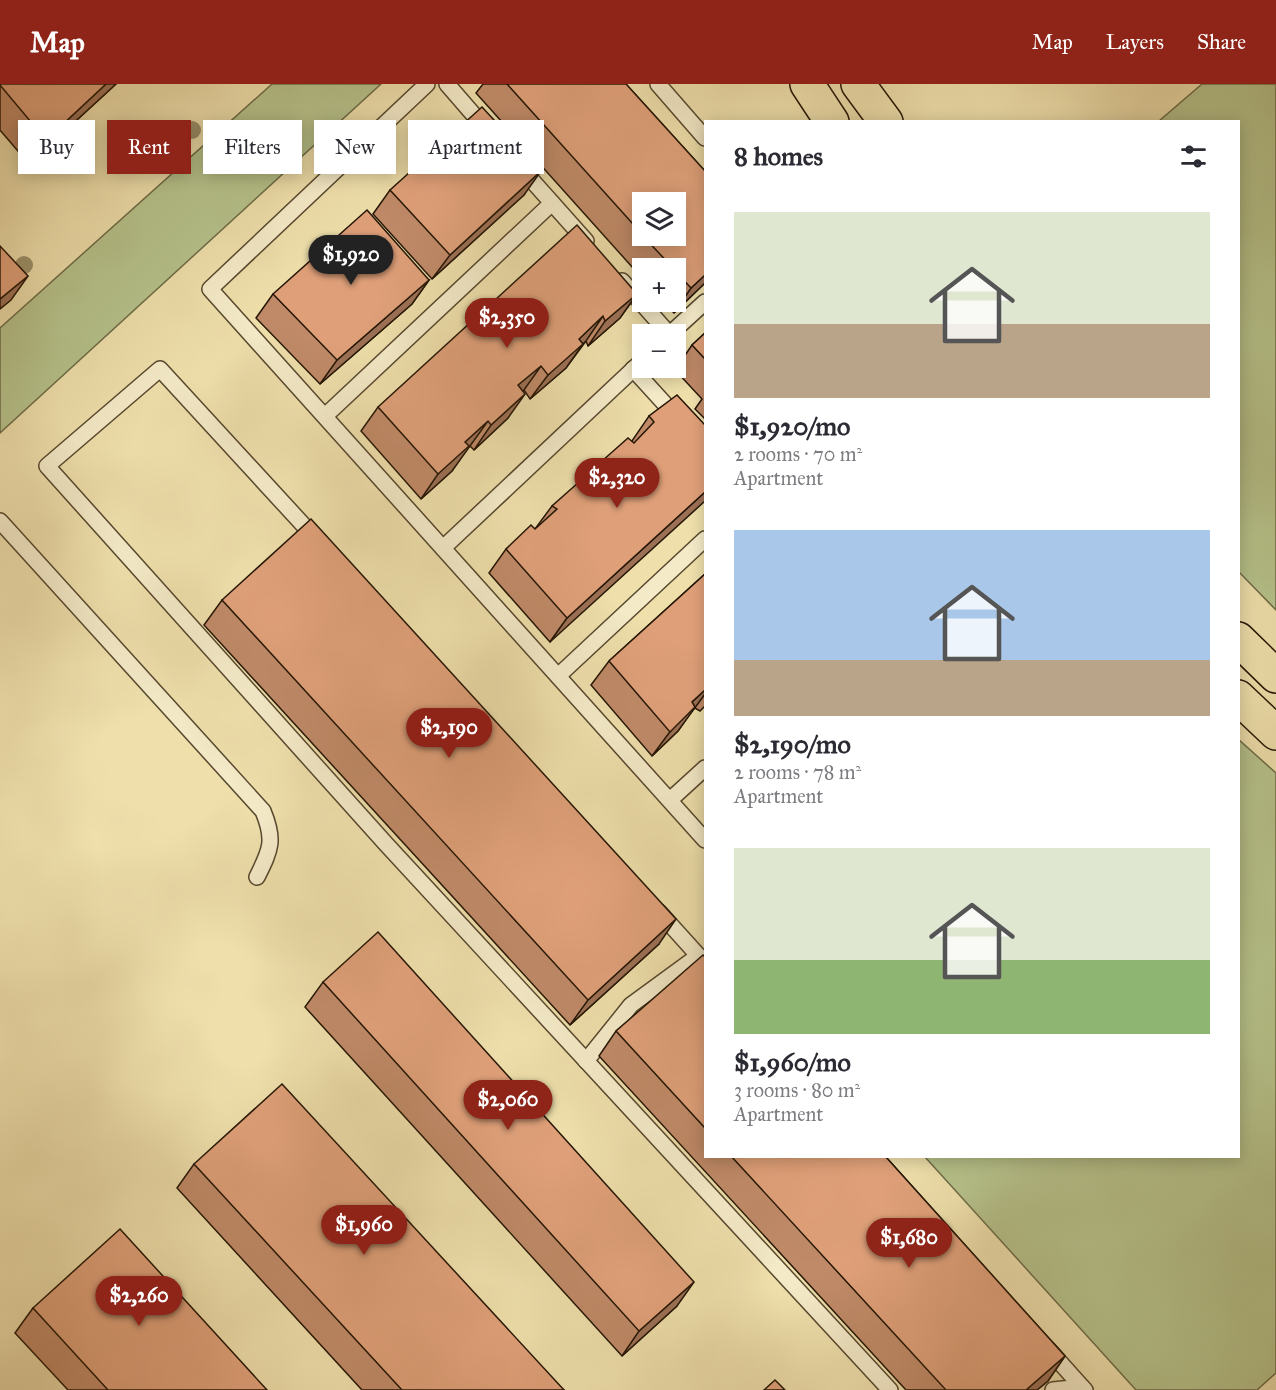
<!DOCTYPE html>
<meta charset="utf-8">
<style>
:root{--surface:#fff;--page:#f2f2f3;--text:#2b2b33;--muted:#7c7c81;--accent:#8f2418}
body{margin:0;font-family:"IM FELL Great Primer",serif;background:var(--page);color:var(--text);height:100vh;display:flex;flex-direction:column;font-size:22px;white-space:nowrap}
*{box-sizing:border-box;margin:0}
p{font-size:20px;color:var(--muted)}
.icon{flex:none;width:33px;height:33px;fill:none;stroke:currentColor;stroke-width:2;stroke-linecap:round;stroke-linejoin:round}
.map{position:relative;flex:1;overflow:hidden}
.sheet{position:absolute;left:704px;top:36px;width:536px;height:1038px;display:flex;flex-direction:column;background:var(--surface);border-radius:0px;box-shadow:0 3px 15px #0003}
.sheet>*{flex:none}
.hud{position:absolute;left:18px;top:36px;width:570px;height:54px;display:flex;gap:12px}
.fabs{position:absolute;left:632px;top:108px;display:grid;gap:12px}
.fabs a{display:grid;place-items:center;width:54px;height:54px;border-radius:0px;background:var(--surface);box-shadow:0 3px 15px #0003;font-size:30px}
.price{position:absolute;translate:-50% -51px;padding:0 14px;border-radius:21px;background:var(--accent);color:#fff;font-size:20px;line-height:39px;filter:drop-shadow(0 2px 3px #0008)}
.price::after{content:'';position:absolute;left:50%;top:36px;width:18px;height:14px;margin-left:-9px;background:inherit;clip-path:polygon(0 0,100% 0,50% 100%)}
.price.current{background:#222;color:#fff}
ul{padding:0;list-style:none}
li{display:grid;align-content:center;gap:12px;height:318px;padding:0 30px}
li span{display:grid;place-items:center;height:186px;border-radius:0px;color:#555}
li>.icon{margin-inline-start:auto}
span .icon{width:108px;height:108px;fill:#fffc;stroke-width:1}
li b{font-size:26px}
h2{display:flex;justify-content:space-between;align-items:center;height:72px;padding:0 30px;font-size:26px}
.chip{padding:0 21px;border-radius:0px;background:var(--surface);box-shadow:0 3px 15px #0003;font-size:21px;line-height:54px}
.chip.current{background:var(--accent);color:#fff}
header{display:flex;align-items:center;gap:36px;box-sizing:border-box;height:84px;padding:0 30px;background:var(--accent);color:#fff}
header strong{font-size:28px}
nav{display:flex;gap:33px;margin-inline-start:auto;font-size:21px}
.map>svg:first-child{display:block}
.green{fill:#b6c28b;stroke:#6e6c48;stroke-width:1.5}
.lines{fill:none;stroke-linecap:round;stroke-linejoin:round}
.service-casing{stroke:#57482e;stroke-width:18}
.primary-casing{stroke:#251605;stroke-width:36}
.service{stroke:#f4eac8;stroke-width:15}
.primary{stroke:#eedfab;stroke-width:33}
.tree{fill:#9c916a}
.wall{fill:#c08a68;stroke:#251605;stroke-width:1.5;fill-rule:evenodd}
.shaded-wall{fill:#9c7055;stroke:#251605;stroke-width:1.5}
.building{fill:#dfa079;stroke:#251605;stroke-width:1.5}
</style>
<header>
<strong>Map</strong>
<nav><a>Map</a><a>Layers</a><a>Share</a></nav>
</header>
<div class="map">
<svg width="1276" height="1306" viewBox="0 0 1276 1306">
<rect width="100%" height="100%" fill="#eedfab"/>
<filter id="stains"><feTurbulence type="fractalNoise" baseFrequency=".00333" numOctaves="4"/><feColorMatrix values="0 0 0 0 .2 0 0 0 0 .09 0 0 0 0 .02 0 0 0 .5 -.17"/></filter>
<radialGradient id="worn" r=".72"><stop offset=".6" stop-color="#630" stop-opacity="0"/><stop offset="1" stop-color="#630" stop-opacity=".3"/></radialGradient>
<g class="green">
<path d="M272,0H381L0,349V244Z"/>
<path d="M1202,0H1276V526L1238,487V38L1159,37Z"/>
<path d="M1238,655L1276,689V1289L1257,1306H1136L925,1073L1238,1072Z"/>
</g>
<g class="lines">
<g class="service-casing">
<g id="service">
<path d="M427,0L210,205L705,756"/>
<path d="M447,0L486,45"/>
<path d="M658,0L705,54"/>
<path d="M520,83L586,157"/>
<path d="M622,197L669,250"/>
<path d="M670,250L705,218"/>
<path d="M633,285L705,364"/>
<path d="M325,332L552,119"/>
<path d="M0,437L263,727C275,756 271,765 257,793"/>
<path d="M318,457L160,285L47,382L386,760L890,1306"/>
<path d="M443,464L642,277"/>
<path d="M558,592L705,455"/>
<path d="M670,716L705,684"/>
<path d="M659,828L705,879"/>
<path d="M586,977L631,921L698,872"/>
<path d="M1048,1265L1082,1303"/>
<path d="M1053,1306L1082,1303L1085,1306"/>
</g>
</g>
<g class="primary-casing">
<g id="primary">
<path d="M807,0L832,38"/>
<path d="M858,0L886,38"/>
<path d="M1238,555L1276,592"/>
<path d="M1238,613L1276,649"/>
</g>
</g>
<use href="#service" class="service"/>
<use href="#primary" class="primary"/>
</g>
<g class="tree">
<circle cx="192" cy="46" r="9"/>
<circle cx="155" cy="78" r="9"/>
<circle cx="24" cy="181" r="9"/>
</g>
<g class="wall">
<path d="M0,0H116L29,80L0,46Z"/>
<path d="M483,0H626L705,87V199L674,229L663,218H675V184H642V194L476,9ZM642,118L675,152H642Z"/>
<path d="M390,106L524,111L432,195L373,130Z"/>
<path d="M429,196L412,220L320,300L256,234L273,210Z"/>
<path d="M637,210L620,234L588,262L586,257L566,284L530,315L524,306L523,307L508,334L474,366L470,362L467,365L452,387L421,415L361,347L378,323Z"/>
<path d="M705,249V335L695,325L702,315L675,286L692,261Z"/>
<path d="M649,332L705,341L550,558L489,489L506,465L535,445L552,422L587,404L585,402L602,377L632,357Z"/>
<path d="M705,490V622L700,627L695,624L693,625L678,647L652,672L591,601L609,577Z"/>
<path d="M222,516L659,860L570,941L204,541Z"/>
<path d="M705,873V1072H885L1065,1272L1048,1297L1037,1306H906L599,972L616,947Z"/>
<path d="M323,898L677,1222L622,1272L305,923Z"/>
<path d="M194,1080L564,1306H362L177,1104Z"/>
<path d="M33,1224L267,1306H68L15,1249Z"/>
</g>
<g class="shaded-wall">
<path d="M106,0H116L29,80L46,56Z"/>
<path d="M541,87L524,111L432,195L450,171Z"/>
<path d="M705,191V199L674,229L691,204Z"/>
<path d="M28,192L11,216L0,225V215Z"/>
<path d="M429,196L412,220L320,300L337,276Z"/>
<path d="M637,210L620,234L588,262L605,237Z"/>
<path d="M603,232L586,257L579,263L583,260L566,284L530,315L548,291L579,255Z"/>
<path d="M541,282L524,306L501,326L518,301Z"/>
<path d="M525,310L508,334L474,366L491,341Z"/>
<path d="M488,337L452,387L421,415L438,390L465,358Z"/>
<path d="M705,408V417L550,558L567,534Z"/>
<path d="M705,606V610L678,647L652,672L692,618Z"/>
<path d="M676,835L659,860L570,941L588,916Z"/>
<path d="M694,1198L677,1222L622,1272L639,1247Z"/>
<path d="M1065,1272L1048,1297L1037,1306H1026Z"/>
</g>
<g class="building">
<path d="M0,0H106L46,56L0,1Z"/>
<path d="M507,0H626L705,87V191L691,204L675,187V184H673L643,152H675V118H642V150Z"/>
<path d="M482,23L541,87L450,171L390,106Z"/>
<path d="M367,126L429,196L337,276L273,210Z"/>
<path d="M577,141L637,210L605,237L603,232L579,255L583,260L548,291L541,282L518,301L525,310L491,341L488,337L465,358L469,362L438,390L378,323Z"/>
<path d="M0,162L28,192L0,215Z"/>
<path d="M705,249V275L692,261Z"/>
<path d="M677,311L705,341V408L567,534L506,465L531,441L535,445L557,425L552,422L579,398L585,405L609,386L602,377L628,354L634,359L654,338L649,332Z"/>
<path d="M311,435L676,835L588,916L222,516Z"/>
<path d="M705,490V606L692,618L695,623L670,648L609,577Z"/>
<path d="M378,848L694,1198L639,1247L323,898Z"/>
<path d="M703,871L705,873V1044L616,947Z"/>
<path d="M282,1000L564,1306H402L194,1080Z"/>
<path d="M731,1072H885L1065,1272L1026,1306H946Z"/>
<path d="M120,1145L267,1306H108L33,1224Z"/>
<path d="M775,1296L785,1306H764Z"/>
</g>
<rect width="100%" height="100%" filter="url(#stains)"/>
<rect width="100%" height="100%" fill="url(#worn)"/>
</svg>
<div class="fabs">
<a><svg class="icon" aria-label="layers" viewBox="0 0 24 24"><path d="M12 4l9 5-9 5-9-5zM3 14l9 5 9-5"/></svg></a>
<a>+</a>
<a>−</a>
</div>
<b class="price current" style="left:351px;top:202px">$1,920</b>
<b class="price" style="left:507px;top:265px">$2,350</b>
<b class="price" style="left:617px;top:425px">$2,320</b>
<b class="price" style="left:449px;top:675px">$2,190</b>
<b class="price" style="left:508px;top:1047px">$2,060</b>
<b class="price" style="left:364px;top:1172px">$1,960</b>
<b class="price" style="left:909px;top:1185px">$1,680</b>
<b class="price" style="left:139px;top:1243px">$2,260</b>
<div class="hud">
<a class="chip">Buy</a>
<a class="chip current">Rent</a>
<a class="chip">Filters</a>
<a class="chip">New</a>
<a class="chip">Apartment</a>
</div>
<section class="sheet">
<h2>8 homes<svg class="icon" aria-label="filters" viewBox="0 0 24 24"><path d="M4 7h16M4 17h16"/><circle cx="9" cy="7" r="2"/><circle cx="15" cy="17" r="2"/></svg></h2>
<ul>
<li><span style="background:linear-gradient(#dfe7d0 60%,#b9a48a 0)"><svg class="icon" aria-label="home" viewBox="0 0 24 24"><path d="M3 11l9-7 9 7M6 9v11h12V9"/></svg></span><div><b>$1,920/mo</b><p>2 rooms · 70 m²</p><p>Apartment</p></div></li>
<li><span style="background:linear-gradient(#a9c7e8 70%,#b9a48a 0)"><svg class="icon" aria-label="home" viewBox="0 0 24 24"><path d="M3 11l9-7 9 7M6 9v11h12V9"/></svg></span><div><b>$2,190/mo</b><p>2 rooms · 78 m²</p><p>Apartment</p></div></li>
<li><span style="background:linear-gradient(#dfe7d0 60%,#8fb573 0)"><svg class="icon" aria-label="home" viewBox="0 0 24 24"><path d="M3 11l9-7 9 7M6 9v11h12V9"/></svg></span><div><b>$1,960/mo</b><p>3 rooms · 80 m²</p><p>Apartment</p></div></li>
</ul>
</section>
</div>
